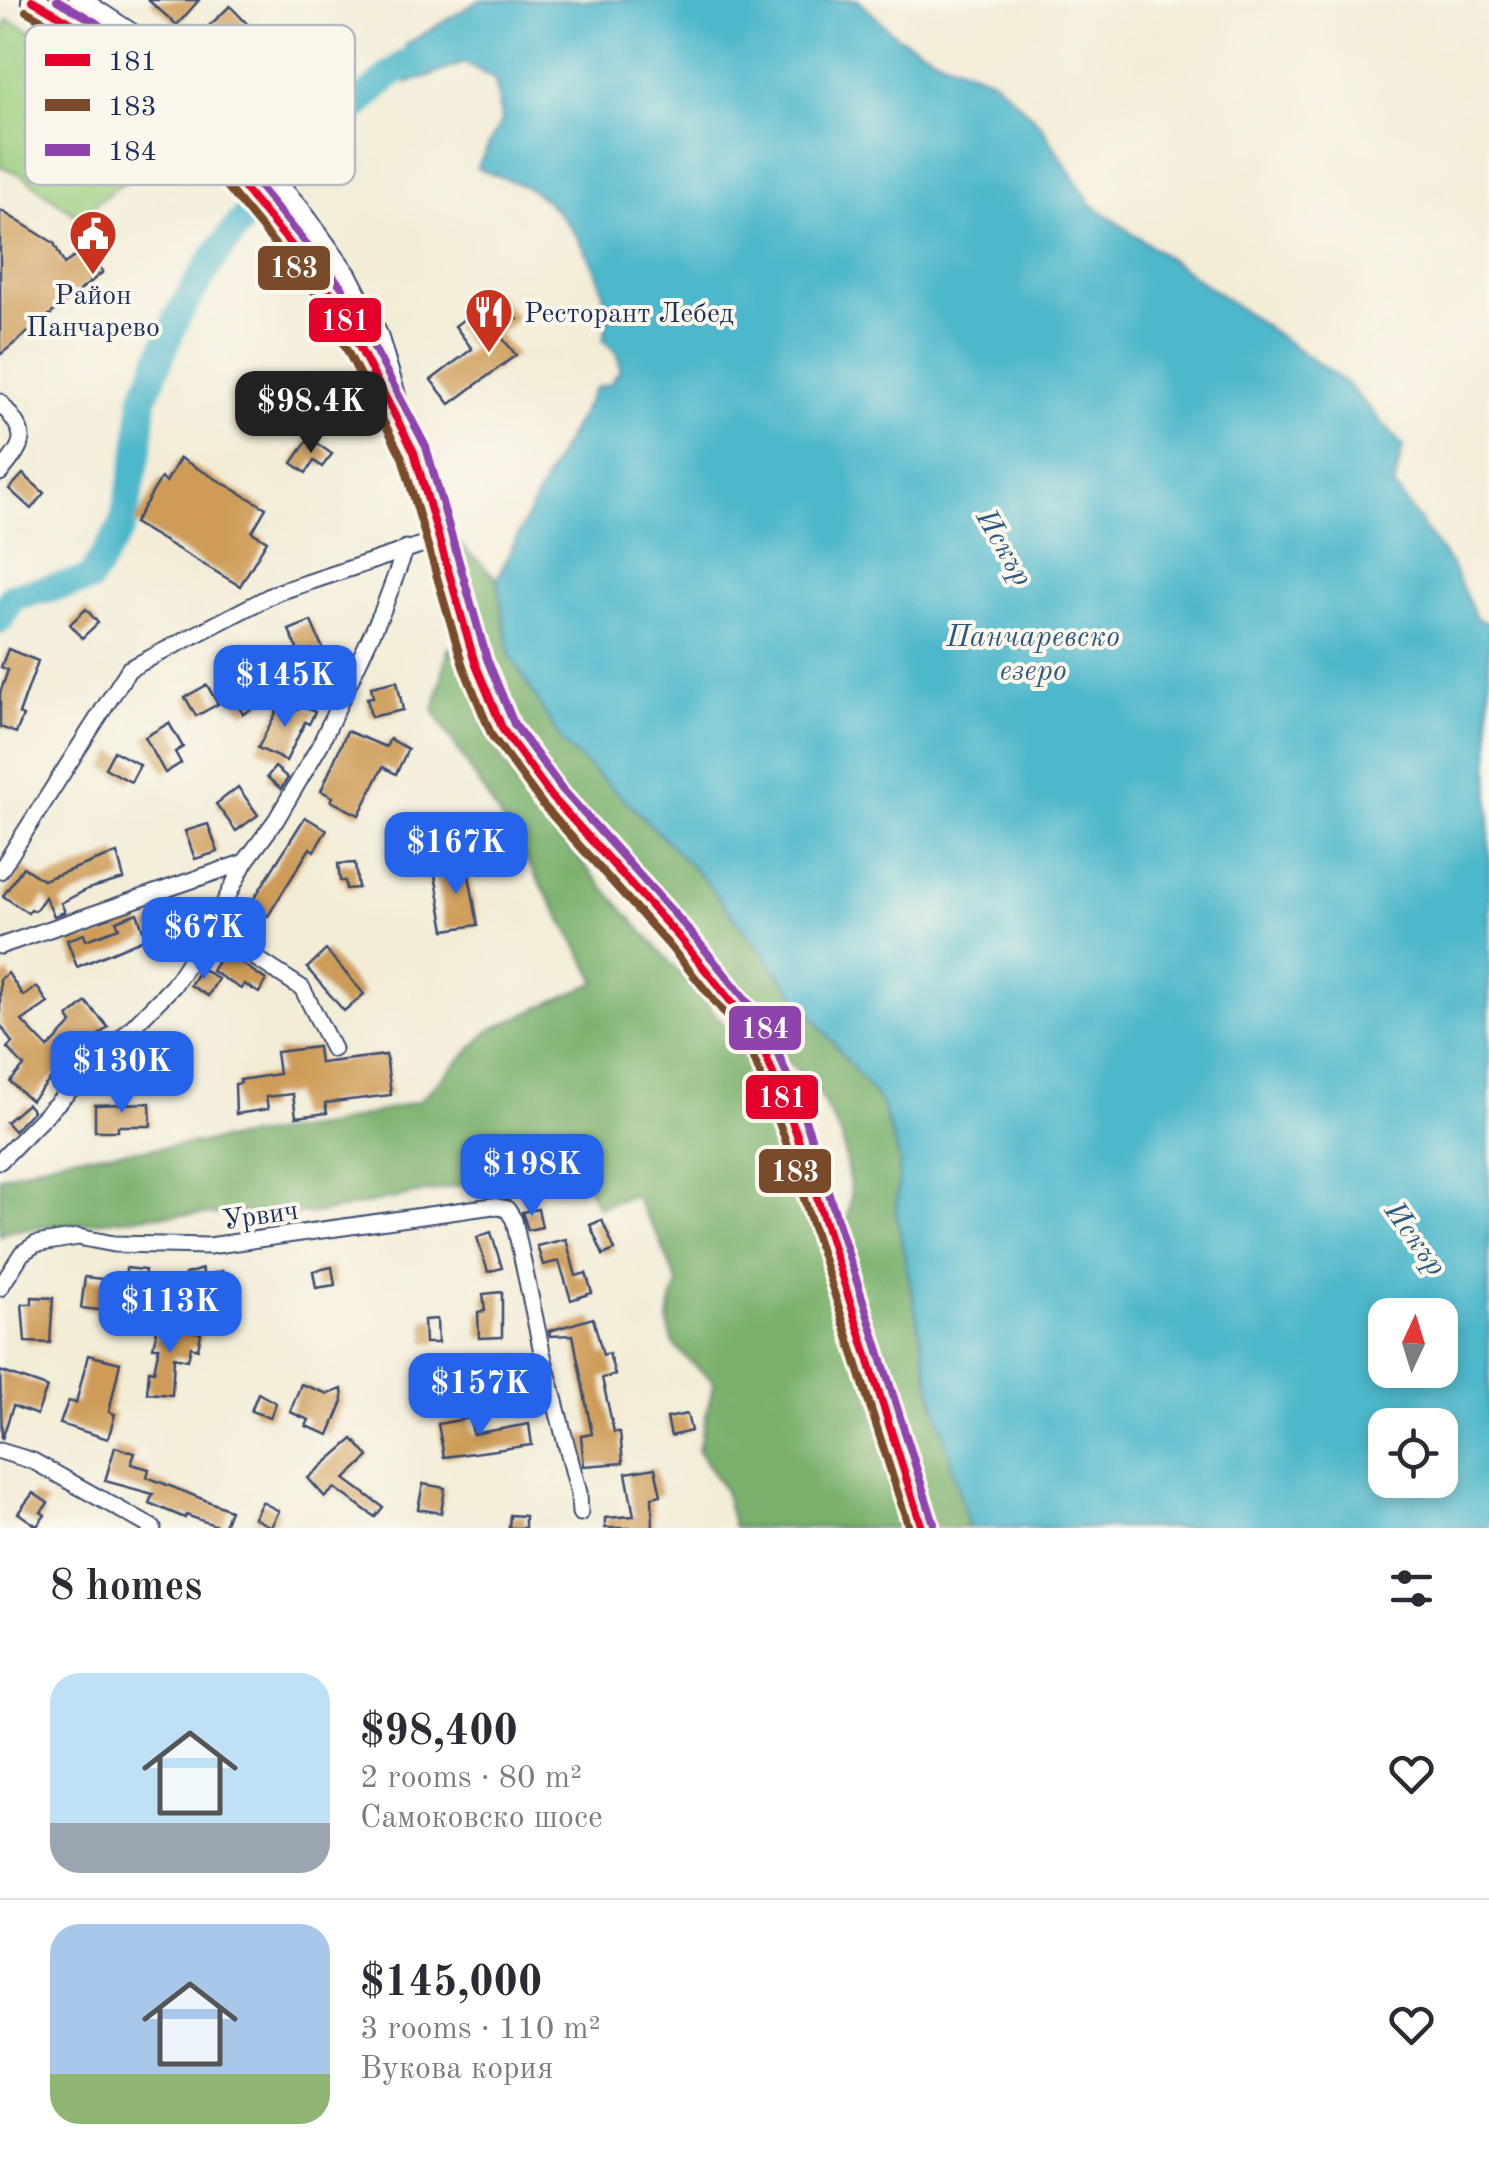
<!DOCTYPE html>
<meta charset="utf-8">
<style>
:root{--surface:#fff;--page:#f7f7f7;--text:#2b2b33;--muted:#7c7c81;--line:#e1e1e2;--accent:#2563eb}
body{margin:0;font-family:"Old Standard TT",serif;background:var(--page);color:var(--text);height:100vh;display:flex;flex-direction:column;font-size:38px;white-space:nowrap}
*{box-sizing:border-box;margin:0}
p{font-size:32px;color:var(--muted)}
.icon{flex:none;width:55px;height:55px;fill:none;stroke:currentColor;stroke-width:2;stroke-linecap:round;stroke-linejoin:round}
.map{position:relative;height:1528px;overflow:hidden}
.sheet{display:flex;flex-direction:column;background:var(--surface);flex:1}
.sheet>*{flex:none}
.needle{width:65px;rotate:4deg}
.buttons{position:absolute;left:1368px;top:1298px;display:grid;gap:20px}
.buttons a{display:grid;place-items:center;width:90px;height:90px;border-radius:20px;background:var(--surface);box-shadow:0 5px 15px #0003;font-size:50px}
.price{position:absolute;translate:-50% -85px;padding:0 22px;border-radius:20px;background:var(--accent);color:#fff;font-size:32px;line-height:65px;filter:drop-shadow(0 2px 5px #0008)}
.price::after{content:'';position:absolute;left:50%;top:60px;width:30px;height:22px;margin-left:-15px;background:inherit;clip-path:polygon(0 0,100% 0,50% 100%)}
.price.selected{background:#222;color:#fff}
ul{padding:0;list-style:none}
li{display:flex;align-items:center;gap:30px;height:250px;padding:0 50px}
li+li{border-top:2px solid var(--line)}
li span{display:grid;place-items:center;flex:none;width:280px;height:200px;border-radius:30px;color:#555}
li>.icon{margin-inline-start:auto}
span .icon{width:120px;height:120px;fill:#fffc;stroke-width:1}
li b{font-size:42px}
h2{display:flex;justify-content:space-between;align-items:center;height:120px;padding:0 50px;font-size:42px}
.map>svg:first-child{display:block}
.green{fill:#99cd7d;stroke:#5a7e6e;stroke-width:2.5}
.forest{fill:#7ab06c;stroke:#4a7065;stroke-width:2.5}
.water{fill:#4db7cb;stroke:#347394;stroke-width:2.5;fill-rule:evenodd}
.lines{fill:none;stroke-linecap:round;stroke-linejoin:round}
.river{stroke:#4db7cb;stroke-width:28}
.building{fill:#ce9c58}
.minor-casing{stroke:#3b4c70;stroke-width:19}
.major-casing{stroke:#3b4c70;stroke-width:24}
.minor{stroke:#fff;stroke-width:15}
.major{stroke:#fff;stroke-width:20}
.bus-1-casing{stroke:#fbf7ec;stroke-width:15}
.bus-2-casing{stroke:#fbf7ec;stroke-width:15}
.bus-3-casing{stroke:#fbf7ec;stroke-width:15}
.bus-1{stroke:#e4002b;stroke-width:8}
.bus-2{stroke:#7a4b2a;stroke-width:8}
.bus-3{stroke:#8e44ad;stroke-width:8}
.labels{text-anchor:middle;stroke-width:8;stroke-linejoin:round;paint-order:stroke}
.poi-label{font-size:28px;fill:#1b2f5e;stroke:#fbf7ec}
.street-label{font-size:28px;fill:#1b2f5e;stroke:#fbf7ec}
.water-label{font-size:30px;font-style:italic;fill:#2a587f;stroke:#fbf7ec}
.key{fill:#fbf7ec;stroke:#b8bbc1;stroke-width:2.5}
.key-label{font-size:28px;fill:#1b2f5e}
.line-badge{stroke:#fbf7ec;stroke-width:4}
.badge-label{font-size:28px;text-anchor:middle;font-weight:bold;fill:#fff}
</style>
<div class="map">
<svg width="1489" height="1528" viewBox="0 0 1489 1528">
<rect width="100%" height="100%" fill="#fbf7ec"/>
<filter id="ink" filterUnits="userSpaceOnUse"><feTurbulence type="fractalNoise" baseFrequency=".01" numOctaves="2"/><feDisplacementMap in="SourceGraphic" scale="20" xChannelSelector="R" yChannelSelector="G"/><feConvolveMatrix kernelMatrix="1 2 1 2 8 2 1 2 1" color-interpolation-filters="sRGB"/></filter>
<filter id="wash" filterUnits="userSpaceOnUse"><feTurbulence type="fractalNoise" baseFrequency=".0048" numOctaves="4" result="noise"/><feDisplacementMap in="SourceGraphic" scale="40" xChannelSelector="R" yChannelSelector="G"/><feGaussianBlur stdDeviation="2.25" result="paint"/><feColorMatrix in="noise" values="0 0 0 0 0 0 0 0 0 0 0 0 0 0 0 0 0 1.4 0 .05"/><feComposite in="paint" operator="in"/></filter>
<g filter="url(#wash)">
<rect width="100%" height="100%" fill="#f3edd8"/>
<path class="green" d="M8,20L62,45L160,154L78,217L22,175L0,166V37Z"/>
<g class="forest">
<path d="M451,536L497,579L510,654L563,744L634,808L703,878L881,1103L900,1160L896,1213L932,1392L969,1528H927L842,1264L851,1192L842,1138L815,1086L774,1049L751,1014L582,820L529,754L506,713L482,657Z"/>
<path d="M449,647L470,675L483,728L526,799L747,1050L803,1184L911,1528H734L724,1489L698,1451L714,1382C674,1347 656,1340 678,1284L658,1236L634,1195L598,1207L574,1163L319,1213L160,1215L8,1231L0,1236V1177L66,1157L168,1147L326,1126L419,1101L490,1030L597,982C547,889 489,801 434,711Z"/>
</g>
<path class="water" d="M480,0H858L896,36L942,60L993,79L1040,124L1091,204L1347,384L1403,446L1394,486L1453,568L1477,620L1489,623V1528H969L932,1392L896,1213L900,1160L881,1103L703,878L634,808L563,744L510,654L497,579L548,474L595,388L610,384L620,370L618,354L603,340C620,292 571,212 528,188C512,180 493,175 477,168L502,119L495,80L465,63L408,83L392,73L407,44ZM1385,1315H1440V1370H1385ZM1385,1425H1440V1480H1385Z"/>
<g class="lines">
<path class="river" d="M0,620L13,596L89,580L122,527L139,448L143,399L178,315L214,257L266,190L392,73L421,53"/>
</g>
<g id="blocks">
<g class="building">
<path d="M148,0H199L177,25Z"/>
<path d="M230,6L283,61L310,97L270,128L230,77L193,41Z"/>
<path d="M0,210L54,243L64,264L85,250L103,272L0,355Z"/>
<path d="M498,293L518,319L499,334L516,355L450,404L431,380L472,349L455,326Z"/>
<path d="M309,438L332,454L322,467L314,461L306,473L292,463Z"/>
<path d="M180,458L266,508L252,532L267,541L240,586L134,523L161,478L166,482Z"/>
<path d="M23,474L44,493L31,509L9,489Z"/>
<path d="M86,609L98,623L82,638L70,624Z"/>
<path d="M311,621L323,649L301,658L289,630Z"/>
<path d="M8,649L38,661L19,714L23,716L16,733L0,727V693L8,670L1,667Z"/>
<path d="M269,672L281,692L243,714L231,694Z"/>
<path d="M397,681L403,710L371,717L367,698L373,697L371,687Z"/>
<path d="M207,685L218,704L196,716L185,697Z"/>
<path d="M284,697L293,712L302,706L315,712L309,724L305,722L286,761L258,748Z"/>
<path d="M169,723L183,747L175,752L181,763L165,773L145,737Z"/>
<path d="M347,731L386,747L390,739L408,749L396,774L383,767L359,815L331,801L333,797L321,791Z"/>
<path d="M114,751L140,765L131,782L105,768Z"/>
<path d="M275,767L288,778L281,789L267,777Z"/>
<path d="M238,787L258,815L236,831L216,804Z"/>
<path d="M305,817L327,830L314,851L310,848L268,916L265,914L244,937L226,925L235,909L243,916Z"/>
<path d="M208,824L218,852L195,859L185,831Z"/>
<path d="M117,853L124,879L88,889L61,903L65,912L54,916L45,897L35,911L31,909L28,913L3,896L23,867L43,880Z"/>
<path d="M355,863L358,888L346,889L345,881H340L338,864Z"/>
<path d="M467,864L478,925L445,930L434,869Z"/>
<path d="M157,912L186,930L173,950L146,930Z"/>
<path d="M137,913L146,938L77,967L67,940L84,934L86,940L119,928L116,921Z"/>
<path d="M326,950L364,994L344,1011L307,968Z"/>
<path d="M224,951L266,980L259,993L244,984L241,989L212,971Z"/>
<path d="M201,968L218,979L208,996L190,985Z"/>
<path d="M8,973L23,996L37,987L48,1003L22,1021L48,1048L72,1023L68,1017L86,1002L108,1027L61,1068L31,1101L10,1082L24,1066L7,1048L12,1043L0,1024V979Z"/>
<path d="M159,1032L179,1049L162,1068L146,1053Z"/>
<path d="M318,1047L320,1063L386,1055L391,1095L325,1103L327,1113L296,1117L293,1094L266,1097L268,1109L236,1114L235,1084L241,1083L240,1080L279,1074L276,1052Z"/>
<path d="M150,1103L151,1126H118V1131H95V1105Z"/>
<path d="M27,1104L33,1111L14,1131L6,1122Z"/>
<path d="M538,1209L542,1227L528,1230L522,1212Z"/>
<path d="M602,1220L615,1250L603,1255L590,1225Z"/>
<path d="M491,1232L502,1268L488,1272L477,1237Z"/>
<path d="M566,1239L576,1276L586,1273L592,1293L571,1300L559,1261L543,1265L537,1246Z"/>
<path d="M332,1267L335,1285L316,1288L313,1271Z"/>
<path d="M126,1268L145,1270L143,1287L124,1285Z"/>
<path d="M202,1269L204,1276L222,1271L225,1284L191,1297L185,1274Z"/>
<path d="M85,1277L120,1281L116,1312L81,1308Z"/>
<path d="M502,1292V1337L479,1338L478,1312L485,1311L483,1294Z"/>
<path d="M32,1297L53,1298L50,1343L25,1342L22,1304H32Z"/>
<path d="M593,1318L603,1355L609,1353L615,1375L602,1378L614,1432H620L623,1463L584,1466L581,1436L592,1434L573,1335L550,1336L549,1331Z"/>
<path d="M437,1319L438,1343H425L424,1320Z"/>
<path d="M158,1324L201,1333L198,1349L191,1347L188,1360L174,1357L172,1395L147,1393L149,1370L154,1371L159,1347H153Z"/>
<path d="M521,1353L530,1381L507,1388L499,1360Z"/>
<path d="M88,1355L120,1363L109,1412L115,1414L108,1439L60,1424L68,1401L76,1403Z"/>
<path d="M0,1371L47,1387L37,1415L13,1406L2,1439Z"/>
<path d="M301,1384L328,1394L342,1389L343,1401L329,1435L306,1426L309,1420L290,1412Z"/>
<path d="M258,1393L276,1403L270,1418L251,1411Z"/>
<path d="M687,1414L691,1431L671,1436L667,1418Z"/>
<path d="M470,1418L473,1434L529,1424L532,1445L444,1457L438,1424Z"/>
<path d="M353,1439L369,1457L345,1479L383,1507L375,1517L335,1488L325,1497L308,1478Z"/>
<path d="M115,1447L135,1453L131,1464L149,1469L147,1477L230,1510L223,1528L186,1515L185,1518L149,1503L153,1494L105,1481Z"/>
<path d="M655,1468L661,1495L652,1497L653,1528H605V1518L634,1516L626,1473Z"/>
<path d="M423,1484L445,1488L441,1513L418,1509Z"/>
<path d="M33,1493L48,1503L41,1512L45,1515L37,1526L18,1513Z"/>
<path d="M262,1502L279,1511L271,1527L254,1518Z"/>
<path d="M510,1515L525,1516V1528H509Z"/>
</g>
</g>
</g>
<g filter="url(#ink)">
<use href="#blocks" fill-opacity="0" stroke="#3b4c70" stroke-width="2.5"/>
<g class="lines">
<g class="minor-casing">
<g id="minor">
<path d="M0,402C28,436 28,439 0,473"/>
<path d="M0,871L129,669L276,593L439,539"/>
<path d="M211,929L302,988L333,1049"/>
<path d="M0,946L245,862"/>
<path d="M0,1161L173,986L211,929L245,862L276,820L320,745L382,612L406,548"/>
<path d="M0,1288L22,1253L36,1244L78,1237L114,1244L209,1246L493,1206L507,1209L514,1220L542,1352L579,1493L580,1513"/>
<path d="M0,1451L33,1461L153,1528"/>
</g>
</g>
<g class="major-casing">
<g id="major">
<path d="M32,0L87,32L130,65L196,131L331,293L390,405"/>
<path d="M79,0L148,45L299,209L347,276L377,335L475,663L503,730L552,797L678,936L745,1019L766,1056L796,1132L922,1528"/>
</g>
</g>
<use href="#minor" class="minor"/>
<use href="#major" class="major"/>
<g class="bus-1-casing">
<path id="bus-1" d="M32,0L87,32L130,65L224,164L331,293L414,452L475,663L503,730L552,797L678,936L745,1019L766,1056L796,1132L922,1528"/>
</g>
<g class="bus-2-casing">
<path id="bus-2" d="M26,11L80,42L122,74L215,172L321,300L402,457L463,666L492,736L543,805L668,944L735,1026L755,1061L784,1136L909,1528"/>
</g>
<g class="bus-3-casing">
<path id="bus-3" d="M57,0L95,22L139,56L234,156L342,287L426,447L487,659L514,724L562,789L687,928L755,1011L777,1050L808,1128L934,1524"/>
</g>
<use href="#bus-1" class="bus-1"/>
<use href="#bus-2" class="bus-2"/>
<use href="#bus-3" class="bus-3"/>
</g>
</g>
<defs>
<g id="civic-pin" transform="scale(2.5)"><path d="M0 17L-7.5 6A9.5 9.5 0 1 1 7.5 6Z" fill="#c8321e" stroke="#fbf7ec"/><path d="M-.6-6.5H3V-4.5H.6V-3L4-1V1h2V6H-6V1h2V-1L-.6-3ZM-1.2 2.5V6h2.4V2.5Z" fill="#fff"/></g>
<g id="restaurant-pin" transform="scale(2.5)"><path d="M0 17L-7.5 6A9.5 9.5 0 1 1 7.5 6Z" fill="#c8321e" stroke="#fbf7ec"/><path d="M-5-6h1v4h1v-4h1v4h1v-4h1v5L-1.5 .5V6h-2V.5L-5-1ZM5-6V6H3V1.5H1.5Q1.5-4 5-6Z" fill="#fff"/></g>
</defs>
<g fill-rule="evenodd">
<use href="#civic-pin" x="93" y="234"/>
<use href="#restaurant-pin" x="489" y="312"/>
</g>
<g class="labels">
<g class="poi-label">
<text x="93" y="304">Район<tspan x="93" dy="32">Панчарево</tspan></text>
<text x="524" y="322" text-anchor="start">Ресторант Лебед</text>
</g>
<g class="street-label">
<text transform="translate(260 1214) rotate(-8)" y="10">Урвич</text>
</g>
<g class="water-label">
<text transform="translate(1005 547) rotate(60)" y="10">Искър</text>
<text x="1033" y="646">Панчаревско<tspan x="1033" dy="34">езеро</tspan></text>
<text transform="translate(1416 1238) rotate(54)" y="10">Искър</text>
</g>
</g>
<rect x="25" y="25" width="330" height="160" rx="15" class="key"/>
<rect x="45" y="54" width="45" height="12" fill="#e4002b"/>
<rect x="45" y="99" width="45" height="12" fill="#7a4b2a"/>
<rect x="45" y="144" width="45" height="12" fill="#8e44ad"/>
<g class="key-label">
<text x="108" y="70">181</text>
<text x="108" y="115">183</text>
<text x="108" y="160">184</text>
</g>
<g class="line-badge">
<rect x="256" y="244" width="76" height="48" rx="10" fill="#7a4b2a"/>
<rect x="307" y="296" width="76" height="48" rx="10" fill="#e4002b"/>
<rect x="727" y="1004" width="76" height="48" rx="10" fill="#8e44ad"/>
<rect x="744" y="1073" width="76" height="48" rx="10" fill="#e4002b"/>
<rect x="757" y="1147" width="76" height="48" rx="10" fill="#7a4b2a"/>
</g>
<g class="badge-label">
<text x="294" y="277">183</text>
<text x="345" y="330">181</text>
<text x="765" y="1038">184</text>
<text x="782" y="1107">181</text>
<text x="795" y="1181">183</text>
</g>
</svg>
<div class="buttons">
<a><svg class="needle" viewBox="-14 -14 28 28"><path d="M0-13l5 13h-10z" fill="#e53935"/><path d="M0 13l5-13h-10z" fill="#7c7c81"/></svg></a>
<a><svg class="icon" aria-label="locate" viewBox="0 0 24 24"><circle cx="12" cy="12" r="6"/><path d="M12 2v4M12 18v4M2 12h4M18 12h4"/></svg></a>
</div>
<b class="price selected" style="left:311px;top:456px">$98.4K</b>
<b class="price" style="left:285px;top:730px">$145K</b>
<b class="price" style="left:456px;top:897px">$167K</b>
<b class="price" style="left:204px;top:982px">$67K</b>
<b class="price" style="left:122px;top:1116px">$130K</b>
<b class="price" style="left:532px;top:1219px">$198K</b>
<b class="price" style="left:170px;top:1356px">$113K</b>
<b class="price" style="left:480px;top:1438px">$157K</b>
</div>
<section class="sheet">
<h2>8 homes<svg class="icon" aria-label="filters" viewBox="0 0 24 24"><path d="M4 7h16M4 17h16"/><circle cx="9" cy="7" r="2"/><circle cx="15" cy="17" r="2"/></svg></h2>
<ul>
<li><span style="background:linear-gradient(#bfe0f5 75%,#9aa5b1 0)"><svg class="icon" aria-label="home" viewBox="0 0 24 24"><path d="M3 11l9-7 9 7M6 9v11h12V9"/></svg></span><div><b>$98,400</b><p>2 rooms · 80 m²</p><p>Самоковско шосе</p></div><svg class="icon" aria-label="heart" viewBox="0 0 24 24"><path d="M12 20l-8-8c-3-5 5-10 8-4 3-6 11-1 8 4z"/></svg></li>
<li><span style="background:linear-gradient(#a9c7e8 75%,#8fb573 0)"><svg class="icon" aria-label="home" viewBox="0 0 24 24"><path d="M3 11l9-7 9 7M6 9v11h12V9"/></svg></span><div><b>$145,000</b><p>3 rooms · 110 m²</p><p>Вукова кория</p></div><svg class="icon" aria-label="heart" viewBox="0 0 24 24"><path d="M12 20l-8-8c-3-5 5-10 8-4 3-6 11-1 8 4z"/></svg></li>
</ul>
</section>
